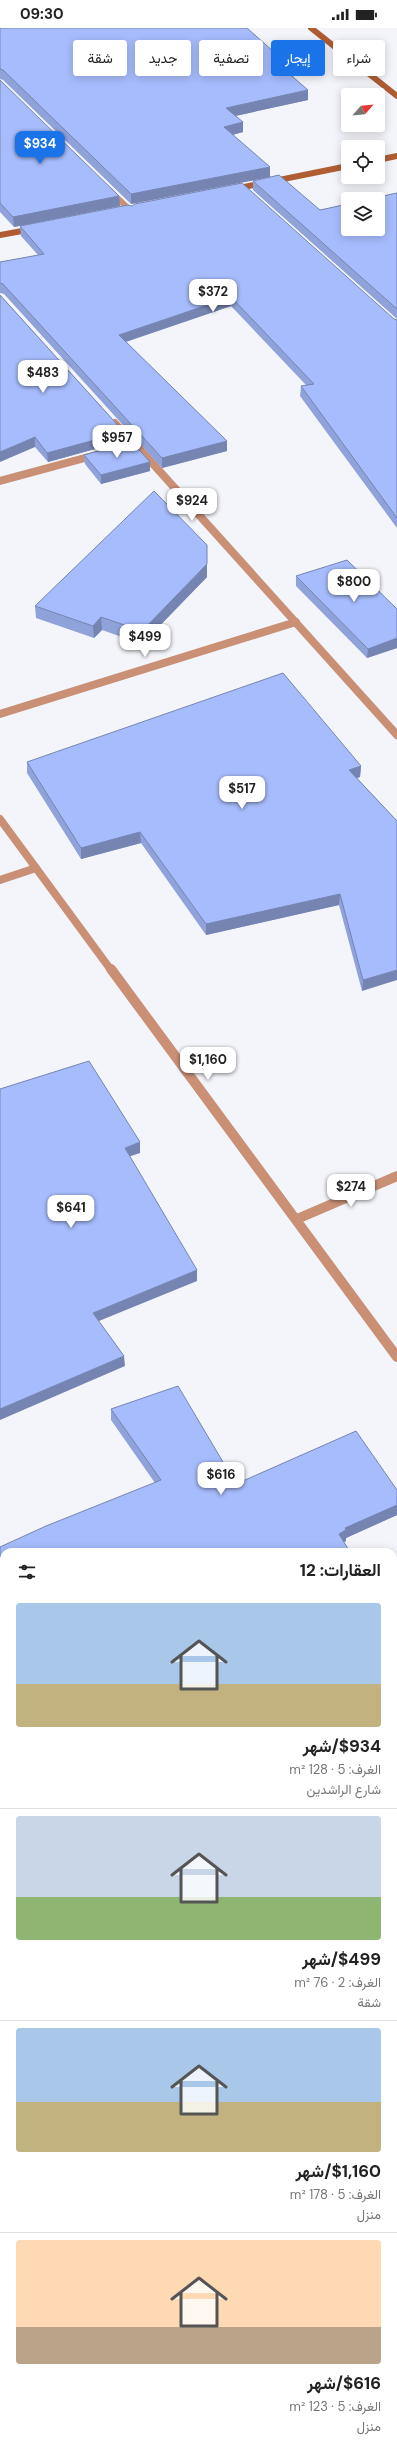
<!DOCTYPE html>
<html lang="ar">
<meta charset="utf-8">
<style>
:root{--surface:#fff;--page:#f2f2f2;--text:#222;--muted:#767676;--line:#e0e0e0;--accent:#1a73e8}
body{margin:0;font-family:"DM Sans",Vazirmatn,sans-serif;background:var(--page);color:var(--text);direction:rtl;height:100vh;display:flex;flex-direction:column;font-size:15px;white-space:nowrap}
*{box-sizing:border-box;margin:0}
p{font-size:13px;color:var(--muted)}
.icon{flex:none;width:22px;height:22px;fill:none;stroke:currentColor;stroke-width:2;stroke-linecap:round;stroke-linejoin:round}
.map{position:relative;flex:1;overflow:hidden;direction:ltr}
.side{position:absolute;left:0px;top:1520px;width:397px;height:904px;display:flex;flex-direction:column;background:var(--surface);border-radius:12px 12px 0 0;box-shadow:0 2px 10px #0003;direction:rtl}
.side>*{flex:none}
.guide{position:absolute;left:12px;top:12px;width:373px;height:36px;direction:rtl;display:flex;gap:8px}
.needle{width:26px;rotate:63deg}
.controls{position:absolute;left:341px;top:60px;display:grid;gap:8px}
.controls a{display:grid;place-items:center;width:44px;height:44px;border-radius:4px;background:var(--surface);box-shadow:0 2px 10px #0003;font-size:20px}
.price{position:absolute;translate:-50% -34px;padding:0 9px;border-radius:8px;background:#fff;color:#222;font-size:13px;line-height:26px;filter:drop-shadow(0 1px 2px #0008)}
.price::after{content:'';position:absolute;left:50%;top:24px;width:12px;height:9px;margin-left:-6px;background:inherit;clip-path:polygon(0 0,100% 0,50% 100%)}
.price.on{background:var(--accent);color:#fff}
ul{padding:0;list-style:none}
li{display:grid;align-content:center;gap:8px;height:212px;padding:0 16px}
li+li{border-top:1px solid var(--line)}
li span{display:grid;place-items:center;height:124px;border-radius:4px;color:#555}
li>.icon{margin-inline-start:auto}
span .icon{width:72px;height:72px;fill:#fffc;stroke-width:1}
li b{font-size:17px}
h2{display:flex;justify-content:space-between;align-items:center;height:48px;padding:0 16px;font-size:17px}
.pill{padding:0 14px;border-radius:4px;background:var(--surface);box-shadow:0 2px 10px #0003;font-size:14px;line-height:36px}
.pill.on{background:var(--accent);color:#fff}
.status{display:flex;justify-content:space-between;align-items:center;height:28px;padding:0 20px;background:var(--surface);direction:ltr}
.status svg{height:11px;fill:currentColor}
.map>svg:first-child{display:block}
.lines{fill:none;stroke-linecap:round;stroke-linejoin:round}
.street-far3{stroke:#ca9076;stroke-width:6}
.street-far2{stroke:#ca9076;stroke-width:8}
.street-far1{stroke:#ca9076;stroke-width:10}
.street{stroke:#ca9076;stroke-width:12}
.secondary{stroke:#b05d34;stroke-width:6}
.wall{fill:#90a2da}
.shaded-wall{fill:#7584b1}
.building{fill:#a7bcfd;stroke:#7584b1}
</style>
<div class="status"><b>09:30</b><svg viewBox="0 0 49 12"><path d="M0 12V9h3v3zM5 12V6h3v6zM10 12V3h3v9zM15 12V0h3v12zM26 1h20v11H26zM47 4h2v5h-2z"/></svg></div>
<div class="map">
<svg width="397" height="2424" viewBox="0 0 397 2424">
<rect width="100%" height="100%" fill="#f3f5fa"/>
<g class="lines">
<g class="street-far3">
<path d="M110,163L131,183"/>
<path d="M115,394L137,418"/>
</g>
<g class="street-far2">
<path d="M136,417L397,707"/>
<path d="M0,453L96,427"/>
<path d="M0,686L296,594"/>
<path d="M0,791L111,942"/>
<path d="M0,852L36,840"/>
</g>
<g class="street-far1">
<path d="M111,941L397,1329"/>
<path d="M297,1191L397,1148"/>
</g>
<g class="street">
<path d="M0,1687L4,1694"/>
<path d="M0,1766L4,1764"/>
<path d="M393,1811L397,1809"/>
<path d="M380,2420L382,2424"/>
</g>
<g class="secondary">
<path d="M311,0L397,68"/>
<path d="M378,132L397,128"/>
<path d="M234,161L348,138"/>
<path d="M0,207L33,201"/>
</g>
</g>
<g class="wall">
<path d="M0,0L293,48L308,72L235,88L243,104L233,107L270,149L131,176L3,52L0,51Z"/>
<path d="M0,52L120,178L14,199L0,184Z"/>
<path d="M253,153L320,182L397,165V291L253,162Z"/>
<path d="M20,198L397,292V500L300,368L301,358L306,357L231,278L126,314L227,423L162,440L4,266L0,265V234L38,227L21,208Z"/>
<path d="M0,267L124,404V413L48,434L35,419Z"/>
<path d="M84,427L150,434V443L101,456L85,436Z"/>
<path d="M296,548L397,581V620L367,630L296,558Z"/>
<path d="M207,549L142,616L102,602L94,610L36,590L35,578Z"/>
<path d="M27,734L361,738L360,749L357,750L397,793L362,963L339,877L206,907L141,815L81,831L27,745Z"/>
<path d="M111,1381L236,1456L397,1462V1487L346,1510V1513L344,1514L4,1524V1572L0,1566V1519L155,1455L111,1392Z"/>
<path d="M393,1596L397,1718L393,1719Z"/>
<path d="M397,1980V2122L393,2124V2042L396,2041L393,2037V1982Z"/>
<path d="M4,2074V2375L2,2368L0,2369Z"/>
<path d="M22,2420H195L188,2424H24Z"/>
<path d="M208,2420H310L312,2424H210Z"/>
</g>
<g class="shaded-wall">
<path d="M293,41V51L286,43Z"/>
<path d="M308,62V72L226,90V80Z"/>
<path d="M243,94V104L224,109V99Z"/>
<path d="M270,139V149L131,176V166Z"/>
<path d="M119,168L120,178L14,199L13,189Z"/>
<path d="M231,269V278L119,316V307Z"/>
<path d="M124,404V413L48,434L47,425Z"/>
<path d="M35,409V419L0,434V424Z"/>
<path d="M227,413V423L162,440V430Z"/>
<path d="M150,434V443L101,456V447Z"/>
<path d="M207,536V549L142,616V603Z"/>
<path d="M101,589L102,602L94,610L93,598Z"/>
<path d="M397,610V620L367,630L368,621Z"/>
<path d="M361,738L360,749L348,753L349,742Z"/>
<path d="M140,804L141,815L81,831V820Z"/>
<path d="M340,866L339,877L206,907V896Z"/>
<path d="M397,942V952L362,963L363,952Z"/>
<path d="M140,1114V1125L125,1130V1120Z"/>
<path d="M197,1242V1253L94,1295L93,1285Z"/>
<path d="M124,1328L125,1338L0,1392V1381Z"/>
<path d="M397,1477V1487L346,1510V1513L339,1516V1506L345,1500Z"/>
<path d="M397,1708V1718L393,1719L395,1709Z"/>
<path d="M4,1819V1832L0,1834V1821Z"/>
<path d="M397,2113V2122L393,2124V2115Z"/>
<path d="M0,2361L2,2368L0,2369Z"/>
<path d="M181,2420H195L188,2424H173Z"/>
</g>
<g class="building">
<path d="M0,0H247L293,41L286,43L308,62L226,80L243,94L224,99L270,139L131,166L3,42L0,41Z"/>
<path d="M0,52L119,168L13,189L0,175Z"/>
<path d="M279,147L320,182L348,176V201H378V171H369L397,165V281L253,153Z"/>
<path d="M242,155L394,291L397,292V490L301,358L314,356L231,269L119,307L227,413L162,430L3,256L0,255V234L44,226L20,198L128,177L132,178L135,176Z"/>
<path d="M0,267L124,404L47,425L35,409L0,424Z"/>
<path d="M132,414L150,434L101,447L84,427Z"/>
<path d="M154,463L207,517V536L142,603L101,589L93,598L35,578Z"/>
<path d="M347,532L397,581V610L368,621L296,548Z"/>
<path d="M283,645L361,738L349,742L397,793V942L363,952L340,866L206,896L140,804L81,820L27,734Z"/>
<path d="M89,1033L140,1114L125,1120L197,1242L93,1285L124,1328L0,1381V1061Z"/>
<path d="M178,1358L236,1456L356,1403L397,1462V1477L345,1500L346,1502L339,1506L350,1524H4V1564L0,1557V1519L46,1498L161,1452L111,1381Z"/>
<path d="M393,1596L397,1603V1708L395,1709L393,1706Z"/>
<path d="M0,1787L4,1795V1819L0,1821Z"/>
<path d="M397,1980V2031L393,2024V1982Z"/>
<path d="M397,2040V2113L393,2115V2042Z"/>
<path d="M4,2074V2371L0,2361V2075Z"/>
<path d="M24,2420H181L173,2424H25Z"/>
<path d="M211,2420H310L312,2424H213Z"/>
</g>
</svg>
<div class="controls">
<a><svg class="needle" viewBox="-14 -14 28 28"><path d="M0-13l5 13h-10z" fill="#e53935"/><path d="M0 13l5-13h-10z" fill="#767676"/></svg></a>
<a><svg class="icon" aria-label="locate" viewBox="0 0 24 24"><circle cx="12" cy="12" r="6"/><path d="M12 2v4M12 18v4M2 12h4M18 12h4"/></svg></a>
<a><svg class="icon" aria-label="layers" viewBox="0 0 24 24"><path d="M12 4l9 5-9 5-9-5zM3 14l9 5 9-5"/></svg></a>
</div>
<b class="price on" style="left:40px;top:137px">$934</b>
<b class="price" style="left:213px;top:285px">$372</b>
<b class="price" style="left:43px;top:366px">$483</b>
<b class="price" style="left:117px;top:431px">$957</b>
<b class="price" style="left:192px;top:494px">$924</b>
<b class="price" style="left:354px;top:575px">$800</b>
<b class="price" style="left:145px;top:630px">$499</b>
<b class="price" style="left:242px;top:782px">$517</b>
<b class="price" style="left:208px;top:1053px">$1,160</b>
<b class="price" style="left:351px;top:1180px">$274</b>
<b class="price" style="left:71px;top:1201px">$641</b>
<b class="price" style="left:221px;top:1468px">$616</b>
<div class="guide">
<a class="pill">شراء</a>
<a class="pill on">إيجار</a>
<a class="pill">تصفية</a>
<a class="pill">جديد</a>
<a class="pill">شقة</a>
</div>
<section class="side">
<h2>العقارات: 12<svg class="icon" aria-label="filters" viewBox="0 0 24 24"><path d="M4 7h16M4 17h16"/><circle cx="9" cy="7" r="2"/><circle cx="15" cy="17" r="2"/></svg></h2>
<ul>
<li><span style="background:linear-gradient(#a9c7e8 65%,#c2b280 0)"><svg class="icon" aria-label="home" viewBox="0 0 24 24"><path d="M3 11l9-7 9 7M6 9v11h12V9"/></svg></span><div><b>$934/شهر</b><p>الغرف: 5 · 128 m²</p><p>شارع الراشدين</p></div></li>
<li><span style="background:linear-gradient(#c9d6e8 65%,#8fb573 0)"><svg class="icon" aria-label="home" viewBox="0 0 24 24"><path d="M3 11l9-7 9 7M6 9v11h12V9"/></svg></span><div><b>$499/شهر</b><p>الغرف: 2 · 76 m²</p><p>شقة</p></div></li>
<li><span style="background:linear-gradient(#a9c7e8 60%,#c2b280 0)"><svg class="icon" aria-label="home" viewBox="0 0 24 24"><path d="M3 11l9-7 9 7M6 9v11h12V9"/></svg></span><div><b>$1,160/شهر</b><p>الغرف: 5 · 178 m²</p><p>منزل</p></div></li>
<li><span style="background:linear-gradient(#ffd9b3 70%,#b9a48a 0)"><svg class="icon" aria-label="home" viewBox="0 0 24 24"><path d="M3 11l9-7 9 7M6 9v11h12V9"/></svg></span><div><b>$616/شهر</b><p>الغرف: 5 · 123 m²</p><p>منزل</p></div></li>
</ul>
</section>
</div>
